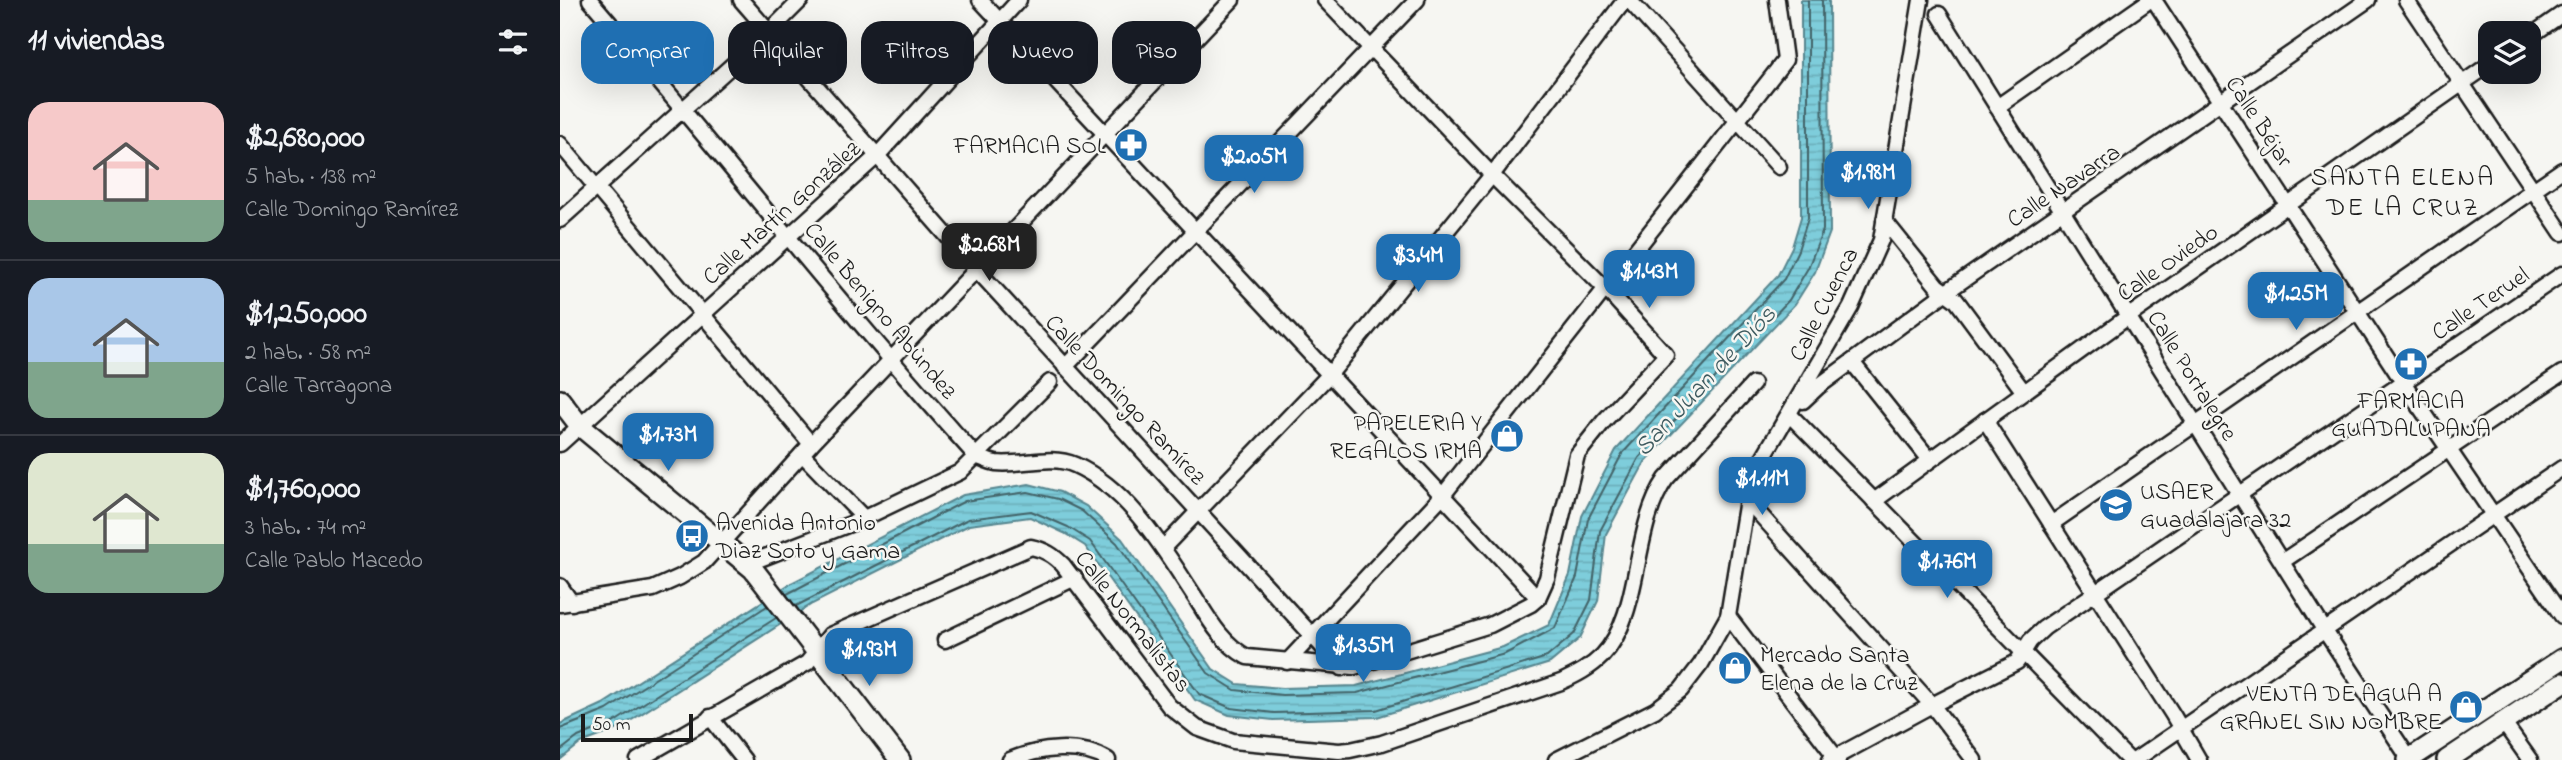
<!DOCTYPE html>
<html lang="es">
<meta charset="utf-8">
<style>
:root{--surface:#171b24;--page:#242831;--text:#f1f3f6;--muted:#9ea1a6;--line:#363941;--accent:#1f6fb2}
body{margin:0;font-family:"Indie Flower",sans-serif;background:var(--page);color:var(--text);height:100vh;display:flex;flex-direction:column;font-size:26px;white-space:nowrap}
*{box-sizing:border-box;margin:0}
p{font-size:23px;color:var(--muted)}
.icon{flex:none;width:38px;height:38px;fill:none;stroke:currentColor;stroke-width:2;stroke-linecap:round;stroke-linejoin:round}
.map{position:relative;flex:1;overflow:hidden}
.drawer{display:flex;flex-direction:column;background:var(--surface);width:560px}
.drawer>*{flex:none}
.hud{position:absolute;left:21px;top:21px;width:665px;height:63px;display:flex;gap:14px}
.tools{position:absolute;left:1918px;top:21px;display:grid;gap:14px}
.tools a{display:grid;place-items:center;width:63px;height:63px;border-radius:14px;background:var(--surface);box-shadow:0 7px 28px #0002;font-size:35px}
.scale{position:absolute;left:21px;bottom:18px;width:112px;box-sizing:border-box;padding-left:7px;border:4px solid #1c1c1c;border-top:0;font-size:19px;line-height:24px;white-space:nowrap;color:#1c1c1c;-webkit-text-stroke:5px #f6f6f2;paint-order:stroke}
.price{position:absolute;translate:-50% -60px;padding:0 16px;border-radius:14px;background:var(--accent);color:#fff;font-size:23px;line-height:46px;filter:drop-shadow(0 2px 4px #0008)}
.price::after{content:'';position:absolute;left:50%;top:42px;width:21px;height:16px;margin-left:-10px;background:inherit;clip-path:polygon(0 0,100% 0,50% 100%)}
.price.selected{background:#222;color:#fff}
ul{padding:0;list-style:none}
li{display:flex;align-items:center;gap:21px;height:175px;padding:0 28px}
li+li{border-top:2px solid var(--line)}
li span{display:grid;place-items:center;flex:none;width:196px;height:140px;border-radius:21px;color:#555}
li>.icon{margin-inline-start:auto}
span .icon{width:84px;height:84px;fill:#fffc;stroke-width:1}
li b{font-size:30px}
h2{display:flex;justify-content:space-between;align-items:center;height:84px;padding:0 28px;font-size:30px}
.chip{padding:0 24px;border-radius:21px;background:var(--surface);box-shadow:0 7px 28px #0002;font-size:24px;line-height:63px}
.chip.selected{background:var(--accent);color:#fff}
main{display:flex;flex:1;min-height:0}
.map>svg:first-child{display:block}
.water{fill:url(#water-rules);stroke:#57868f;stroke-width:2}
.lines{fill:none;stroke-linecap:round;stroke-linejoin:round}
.shore{stroke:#436368;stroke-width:2}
.street-casing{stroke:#1c1c1c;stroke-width:19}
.secondary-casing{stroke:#1c1c1c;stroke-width:24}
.street{stroke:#f6f6f2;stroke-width:14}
.secondary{stroke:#f6f6f2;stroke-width:19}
.labels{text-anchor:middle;stroke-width:5;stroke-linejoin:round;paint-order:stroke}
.street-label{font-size:24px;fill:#1c1c1c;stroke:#f6f6f2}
.poi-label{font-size:24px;fill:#1c1c1c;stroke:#f6f6f2;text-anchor:end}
.neighbourhood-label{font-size:26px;letter-spacing:2px;fill:#1c1c1c;stroke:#f6f6f2}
.water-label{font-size:26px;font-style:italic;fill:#3e5a5f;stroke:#f6f6f2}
</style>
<main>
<section class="drawer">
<h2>11 viviendas<svg class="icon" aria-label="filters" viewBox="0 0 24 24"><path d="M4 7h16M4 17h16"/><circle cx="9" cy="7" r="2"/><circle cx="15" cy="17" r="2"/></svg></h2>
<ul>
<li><span style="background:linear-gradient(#f6c9c9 70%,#7fa58c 0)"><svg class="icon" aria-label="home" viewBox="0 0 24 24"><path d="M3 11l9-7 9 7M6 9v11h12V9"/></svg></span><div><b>$2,680,000</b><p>5 hab. · 138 m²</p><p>Calle Domingo Ramírez</p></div></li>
<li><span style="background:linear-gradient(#a9c7e8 60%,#7fa58c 0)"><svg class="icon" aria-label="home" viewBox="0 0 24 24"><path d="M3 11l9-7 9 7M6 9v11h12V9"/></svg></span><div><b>$1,250,000</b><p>2 hab. · 58 m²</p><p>Calle Tarragona</p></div></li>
<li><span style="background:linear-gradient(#dfe7d0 65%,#7fa58c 0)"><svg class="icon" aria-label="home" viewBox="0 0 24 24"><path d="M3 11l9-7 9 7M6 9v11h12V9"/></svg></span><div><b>$1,760,000</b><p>3 hab. · 74 m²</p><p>Calle Pablo Macedo</p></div></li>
</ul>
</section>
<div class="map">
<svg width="2002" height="760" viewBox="0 0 2002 760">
<defs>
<pattern id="water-rules" width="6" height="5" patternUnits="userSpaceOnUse" patternTransform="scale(1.75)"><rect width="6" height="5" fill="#7ecddb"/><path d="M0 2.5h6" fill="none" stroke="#6cafbb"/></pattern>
</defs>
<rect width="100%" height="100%" fill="#f6f6f2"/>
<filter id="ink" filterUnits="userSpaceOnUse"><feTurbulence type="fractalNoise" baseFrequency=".0143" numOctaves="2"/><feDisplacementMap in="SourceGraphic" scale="14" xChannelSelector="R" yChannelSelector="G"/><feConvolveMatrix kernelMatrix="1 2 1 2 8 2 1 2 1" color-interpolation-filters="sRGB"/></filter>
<g filter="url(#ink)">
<path class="water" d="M1241,0H1269L1270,232L1255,272L1235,304L1085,462L1046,534L1038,601L1020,638L990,663L817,717L713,720L669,715L635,700L525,546L504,533L470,517L409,525L252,604L56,730L21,743L0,760V724L43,704L231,583L403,495L469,484L500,492L526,506L562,539L653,669L677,684L722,688L796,686L943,647L989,625L1010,575L1022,516L1056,450L1218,275L1232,247L1241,217Z"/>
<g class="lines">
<g class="shore">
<path d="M227,594L405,501L468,492L498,499L522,511L557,543L648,673L675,690L722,695L797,693L945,654L995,628L1017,577L1028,519L1062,454L1224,279L1238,250L1248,218V0"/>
<path d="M236,606L408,519L471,511L508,527L530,541L639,694L671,708L714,713L816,710L987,657L1014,634L1031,600L1040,531L1079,458L1229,300L1248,268L1263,230L1262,0"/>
<path d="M0,729L47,710L207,606"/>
<path d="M0,751L18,737L53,723L216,618"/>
</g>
<g class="street-casing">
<g id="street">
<path d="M30,0C160,151 282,308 416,456C422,458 429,462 436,463C462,466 490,454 515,465C570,490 604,550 635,597C650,621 662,643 687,657L794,667L930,625L971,604L978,598L987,578L1017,455L1044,421L1106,355L1046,289L932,175L765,0"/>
<path d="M181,0L417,270L782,668"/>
<path d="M420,0L978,598"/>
<path d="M1069,0L1219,167"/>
<path d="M1594,0L1843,382L2002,616"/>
<path d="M1846,0L2002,233"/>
<path d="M1379,14L1765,631L1850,760"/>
<path d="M1969,37L2002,14"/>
<path d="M1437,107L1590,0"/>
<path d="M0,144L251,444"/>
<path d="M0,220L209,32L241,0"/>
<path d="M1324,220L1377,286L1396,300L1464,392"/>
<path d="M1292,362L1370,460"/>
<path d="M505,367L857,0"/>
<path d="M1243,401L1259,386L1386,292L1808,0"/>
<path d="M1230,415L1569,760"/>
<path d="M1425,420L1613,715L1639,760"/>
<path d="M0,444L316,157L459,0"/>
<path d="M242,454L304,518"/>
<path d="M1187,500L1372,705L1414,760"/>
<path d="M1314,501L1569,316L1930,64"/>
<path d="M1491,524L2002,170"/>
<path d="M603,548L770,374L932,175L1065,0"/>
<path d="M1723,561L2002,373"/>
<path d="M187,564L298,521L400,472L490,382"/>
<path d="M0,586L12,603"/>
<path d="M0,604L93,589L120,577L144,562L251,444L672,0"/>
<path d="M1168,616L1278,760"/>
<path d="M385,640L515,578"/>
<path d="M727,662L884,494L1225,60L1217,0"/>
<path d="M150,717L184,760"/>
<path d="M1943,722L1970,760"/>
<path d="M78,760L247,663L270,635L471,547C485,550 493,555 503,565L609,706L637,728L673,741L779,751L790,750L822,743L1001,682C1016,675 1030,668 1042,656C1083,613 1071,529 1106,479L1193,384"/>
<path d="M450,760C479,748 519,743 548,760"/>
<path d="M996,760L1095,710L1121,690L1141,664L1168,616L1187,500L1204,456L1291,307L1321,240L1361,0"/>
<path d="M1270,760L1372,705L1457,662L1470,641L1484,628L2002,274"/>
<path d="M1575,760L2002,468"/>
</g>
</g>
<g class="secondary-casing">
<g id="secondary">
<path d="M0,400L20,426L193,569L340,760"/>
<path d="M1848,760L2002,659"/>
<path d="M1887,760L2002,683"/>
</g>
</g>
<use href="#street" class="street"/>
<use href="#secondary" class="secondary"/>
</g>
</g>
<defs>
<g id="pharmacy-disc" transform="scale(1.75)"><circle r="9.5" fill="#1f6fb2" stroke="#f6f6f2"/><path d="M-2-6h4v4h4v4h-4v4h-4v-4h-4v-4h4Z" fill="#fff"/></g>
<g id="shop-disc" transform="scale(1.75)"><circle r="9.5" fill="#1f6fb2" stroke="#f6f6f2"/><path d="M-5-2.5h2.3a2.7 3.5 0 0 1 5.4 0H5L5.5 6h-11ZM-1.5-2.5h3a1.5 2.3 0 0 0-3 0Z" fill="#fff"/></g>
<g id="school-disc" transform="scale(1.75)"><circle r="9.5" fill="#1f6fb2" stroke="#f6f6f2"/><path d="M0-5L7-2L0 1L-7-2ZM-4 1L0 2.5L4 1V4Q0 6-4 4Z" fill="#fff"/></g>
<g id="bus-disc" transform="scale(1.75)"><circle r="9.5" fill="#1f6fb2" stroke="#f6f6f2"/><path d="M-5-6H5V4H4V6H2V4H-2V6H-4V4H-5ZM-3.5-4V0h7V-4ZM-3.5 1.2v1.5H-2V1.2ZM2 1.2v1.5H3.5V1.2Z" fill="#fff"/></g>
</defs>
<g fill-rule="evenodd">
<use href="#pharmacy-disc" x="571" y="145"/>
<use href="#pharmacy-disc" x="1851" y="364"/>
<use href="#shop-disc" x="947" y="436"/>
<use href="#school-disc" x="1556" y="505"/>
<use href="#bus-disc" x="132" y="536"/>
<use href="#shop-disc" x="1175" y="668"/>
<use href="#shop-disc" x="1906" y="707"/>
</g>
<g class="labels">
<g class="street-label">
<text transform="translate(1700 121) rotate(57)" y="8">Calle Béjar</text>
<text transform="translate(1503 185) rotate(-34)" y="8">Calle Navarra</text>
<text transform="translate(221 212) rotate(-42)" y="8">Calle Martín González</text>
<text transform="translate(1607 262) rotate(-35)" y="8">Calle Oviedo</text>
<text transform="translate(1920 303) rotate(-34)" y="8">Calle Teruel</text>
<text transform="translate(1263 304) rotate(-63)" y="8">Calle Cuenca</text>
<text transform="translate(321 310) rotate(50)" y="8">Calle Benigno Abùndez</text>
<text transform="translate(1633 375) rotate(58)" y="8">Calle Portalegre</text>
<text transform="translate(566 399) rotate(47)" y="8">Calle Domingo Ramírez</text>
<text transform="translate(574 621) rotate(52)" y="8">Calle Normalistas</text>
</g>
<g class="poi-label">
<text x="546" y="153">FARMACIA SOL</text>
<text x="1851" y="408" text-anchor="middle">FARMACIA<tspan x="1851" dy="28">GUADALUPANA</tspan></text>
<text x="922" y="430">PAPELERIA Y<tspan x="922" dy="28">REGALOS IRMA</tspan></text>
<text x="1580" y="499" text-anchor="start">USAER<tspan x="1580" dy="28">Guadalajara 32</tspan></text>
<text x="156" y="530" text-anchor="start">Avenida Antonio<tspan x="156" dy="28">Diaz Soto y Gama</tspan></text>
<text x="1200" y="662" text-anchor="start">Mercado Santa<tspan x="1200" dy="28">Elena de la Cruz</tspan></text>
<text x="1882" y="701">VENTA DE AGUA A<tspan x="1882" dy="28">GRANEL SIN NOMBRE</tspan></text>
</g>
<g class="neighbourhood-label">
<text x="1843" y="185">SANTA ELENA<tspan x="1843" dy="30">DE LA CRUZ</tspan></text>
</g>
<g class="water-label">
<text transform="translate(1144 380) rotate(-47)" y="9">San Juan de Diós</text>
</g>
</g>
</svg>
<div class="tools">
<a><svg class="icon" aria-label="layers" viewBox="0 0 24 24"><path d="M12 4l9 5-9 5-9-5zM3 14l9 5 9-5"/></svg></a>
</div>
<div class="scale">50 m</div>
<b class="price" style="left:694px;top:195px">$2.05M</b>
<b class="price" style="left:1308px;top:211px">$1.98M</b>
<b class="price selected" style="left:429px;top:283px">$2.68M</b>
<b class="price" style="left:858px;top:294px">$3.4M</b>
<b class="price" style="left:1089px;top:310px">$1.43M</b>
<b class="price" style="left:1736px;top:332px">$1.25M</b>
<b class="price" style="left:108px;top:473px">$1.73M</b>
<b class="price" style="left:1202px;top:517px">$1.11M</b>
<b class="price" style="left:1387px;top:600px">$1.76M</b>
<b class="price" style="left:803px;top:684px">$1.35M</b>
<b class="price" style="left:309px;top:688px">$1.93M</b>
<div class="hud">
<a class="chip selected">Comprar</a>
<a class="chip">Alquilar</a>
<a class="chip">Filtros</a>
<a class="chip">Nuevo</a>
<a class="chip">Piso</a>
</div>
</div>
</main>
